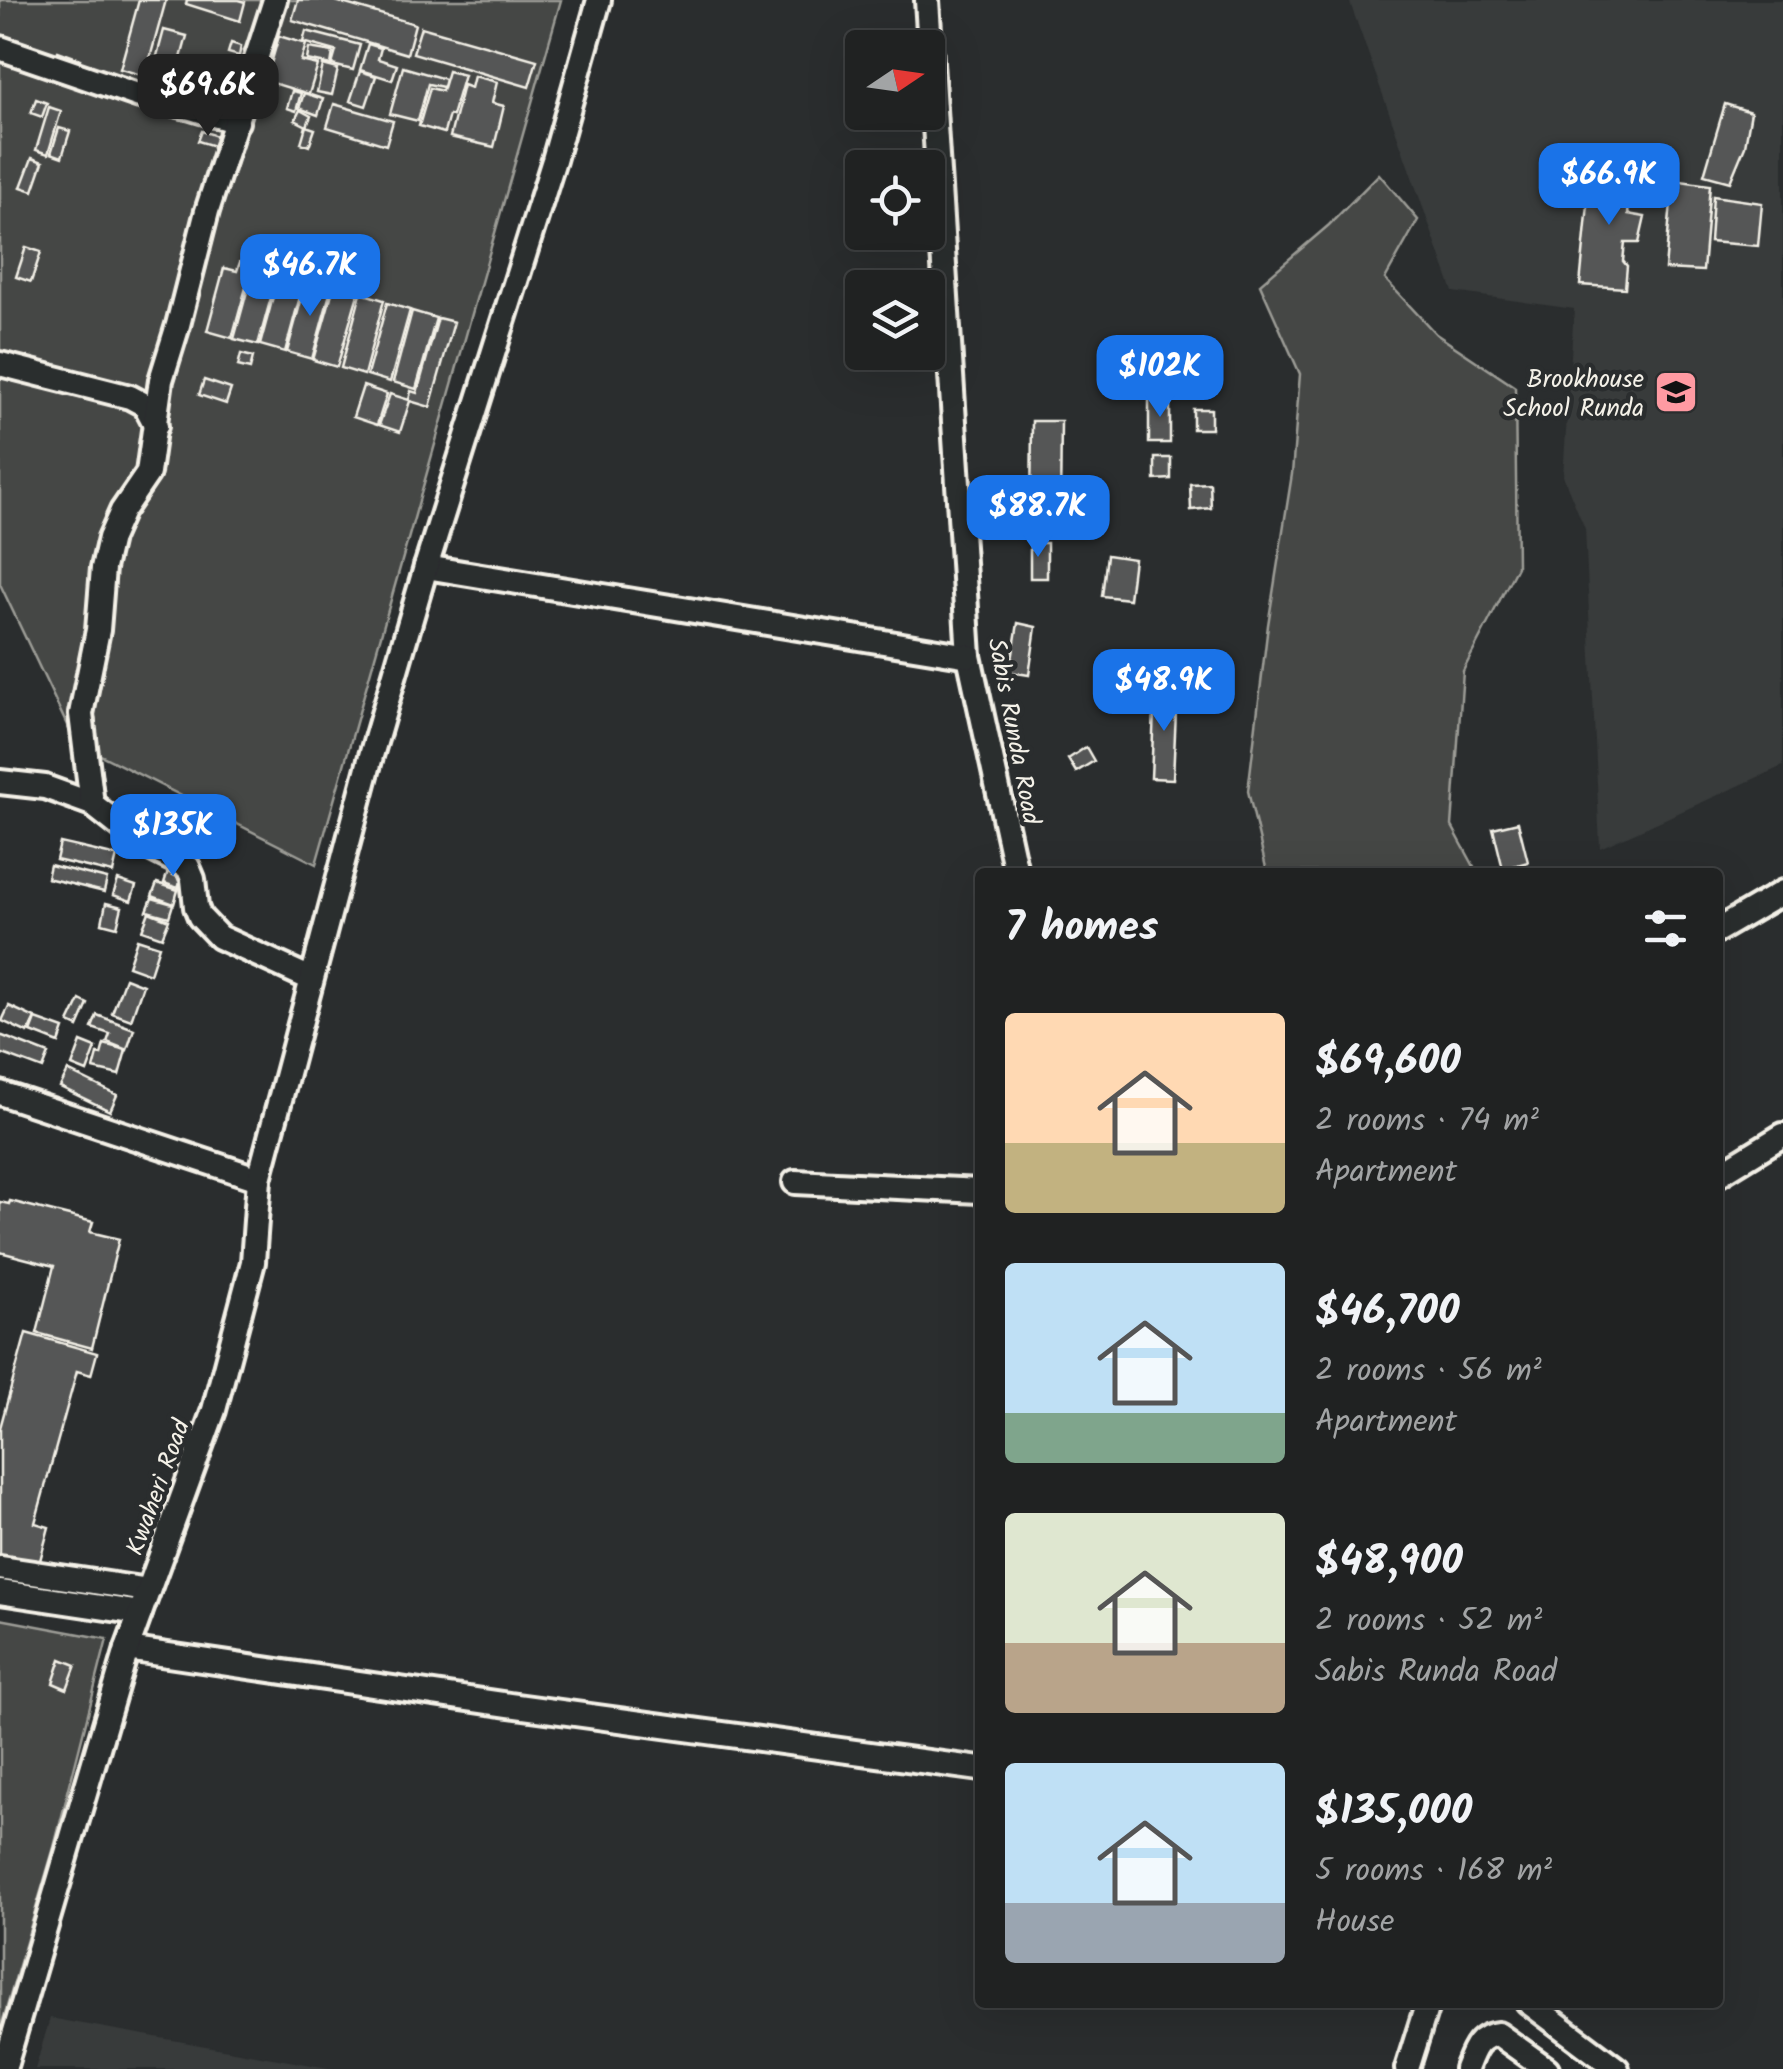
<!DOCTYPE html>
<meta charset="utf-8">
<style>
:root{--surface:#202222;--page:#2d2f2f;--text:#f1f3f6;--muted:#a2a4a5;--line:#3d3f40;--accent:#1a73e8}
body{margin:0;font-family:Kalam,sans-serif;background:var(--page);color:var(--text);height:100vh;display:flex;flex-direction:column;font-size:38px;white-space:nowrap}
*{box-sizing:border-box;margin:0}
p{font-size:32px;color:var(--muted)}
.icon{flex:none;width:55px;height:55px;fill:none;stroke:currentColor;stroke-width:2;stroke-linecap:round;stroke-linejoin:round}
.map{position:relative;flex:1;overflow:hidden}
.side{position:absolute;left:975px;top:868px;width:748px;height:1140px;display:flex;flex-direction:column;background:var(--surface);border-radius:10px;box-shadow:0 10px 40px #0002,0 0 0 2px var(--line)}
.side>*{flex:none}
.needle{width:65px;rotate:77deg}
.fabs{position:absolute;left:845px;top:30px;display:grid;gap:20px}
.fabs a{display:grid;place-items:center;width:100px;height:100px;border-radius:10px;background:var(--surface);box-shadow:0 10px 40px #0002,0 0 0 2px var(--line);font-size:50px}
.price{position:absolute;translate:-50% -85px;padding:0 22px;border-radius:20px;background:var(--accent);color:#fff;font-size:32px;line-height:65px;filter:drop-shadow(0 2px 5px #0008)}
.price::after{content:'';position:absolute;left:50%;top:60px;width:30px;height:22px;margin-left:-15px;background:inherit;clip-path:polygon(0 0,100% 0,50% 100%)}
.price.on{background:#222;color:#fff}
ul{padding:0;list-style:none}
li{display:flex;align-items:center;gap:30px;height:250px;padding:0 30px}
li span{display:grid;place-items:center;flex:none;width:280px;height:200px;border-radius:10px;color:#555}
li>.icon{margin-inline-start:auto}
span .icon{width:120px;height:120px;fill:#fffc;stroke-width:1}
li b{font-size:42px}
h2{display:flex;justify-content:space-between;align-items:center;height:120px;padding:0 30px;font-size:42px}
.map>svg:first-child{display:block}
.built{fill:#373a3a}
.green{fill:#444645;stroke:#9c9c96;stroke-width:2.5}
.building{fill:#555756;stroke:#f4f1e8;stroke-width:2.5}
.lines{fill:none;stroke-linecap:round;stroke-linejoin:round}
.street-casing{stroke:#f4f1e8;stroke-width:30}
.street{stroke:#2a2d2e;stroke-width:22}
.labels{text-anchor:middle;stroke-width:9;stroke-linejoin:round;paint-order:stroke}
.poi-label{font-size:25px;fill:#f4f1e8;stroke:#2a2d2e;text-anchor:end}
.street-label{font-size:25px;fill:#f4f1e8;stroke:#2a2d2e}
</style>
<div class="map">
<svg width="1783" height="2069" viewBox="0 0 1783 2069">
<rect width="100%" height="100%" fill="#2a2d2e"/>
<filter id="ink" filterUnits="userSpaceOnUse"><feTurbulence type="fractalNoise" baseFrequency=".01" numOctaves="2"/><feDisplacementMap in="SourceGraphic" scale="20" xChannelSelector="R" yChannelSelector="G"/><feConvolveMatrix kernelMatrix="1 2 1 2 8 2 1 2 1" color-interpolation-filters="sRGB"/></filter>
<g filter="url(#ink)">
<g class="built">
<path d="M1349,0H1783V766L1600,848L1585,529L1563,476L1574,309L1453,292Z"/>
<path d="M50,2018L334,2069H35Z"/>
</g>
<g class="green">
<path d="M0,0H561L316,864L75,742L0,584Z"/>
<path d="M1379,174L1418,220L1385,279L1436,334L1515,387L1517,567L1463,671L1452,826L1477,872H1267L1248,791L1268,625L1292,474L1300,374L1260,284L1329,225Z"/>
<path d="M0,1619L107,1639L54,1847L0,2030Z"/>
</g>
<g class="building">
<path d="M139,0H166L145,76L120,69Z"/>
<path d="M187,0H238L245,2L240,21L186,4Z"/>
<path d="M298,0H332L415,24L407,54L292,20Z"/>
<path d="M421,27L537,60L529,87L413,53Z"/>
<path d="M164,30L187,36L174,84L151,78Z"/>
<path d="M306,31L360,45L353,70L332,65L336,51L303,42Z"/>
<path d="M279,36L306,44L301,61L318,65L309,94L266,81Z"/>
<path d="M231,43L241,46L239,56L228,53Z"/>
<path d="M368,44L381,48L378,59L397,65L392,80L360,70Z"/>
<path d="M309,48L333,52L331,65L307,60Z"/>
<path d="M58,51L80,59L76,70L54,61Z"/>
<path d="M323,65L338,69L332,95L317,92Z"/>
<path d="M403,67L445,79L443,87L428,84L418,121L390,114Z"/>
<path d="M360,71L376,76L366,106L350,101Z"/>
<path d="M448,71L464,75L452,116L449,115L444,133L419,126L430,88L442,91Z"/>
<path d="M179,76L191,80L186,94L175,90Z"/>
<path d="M474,76L497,82L492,103L504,106L494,147L450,137L463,85L471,88Z"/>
<path d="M199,85L234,95L231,108L195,98Z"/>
<path d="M292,91L301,93L296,111L287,108Z"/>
<path d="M304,93L323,99L318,115L299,108Z"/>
<path d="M36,99L47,103L42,117L31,113Z"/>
<path d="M334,104L393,121L386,145L327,127Z"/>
<path d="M1725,104L1751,112L1745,146L1730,182L1704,175Z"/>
<path d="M49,107L61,111L48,154L36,150Z"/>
<path d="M300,110L311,116L307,126L295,120Z"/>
<path d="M306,126L315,129L309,146L301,143Z"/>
<path d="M59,128L70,131L62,157L51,153Z"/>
<path d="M202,131L217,136L214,146L198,141Z"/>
<path d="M32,158L43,162L33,191L21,187Z"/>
<path d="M1592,164L1633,172L1628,214L1645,217L1639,243H1625L1623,261L1627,266L1625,288L1580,285Z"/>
<path d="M1673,180L1710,185L1703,271L1665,269Z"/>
<path d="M1713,196L1762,203L1758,246L1710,242Z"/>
<path d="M26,247L41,252L31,282L16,277Z"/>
<path d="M240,262L252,266L232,338L207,331L224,268L237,271Z"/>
<path d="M254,266L278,272L258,345L234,339Z"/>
<path d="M280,271L305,278L285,352L260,345Z"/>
<path d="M307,279L332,286L312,359L287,352Z"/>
<path d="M334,286L358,294L337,367L313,360Z"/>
<path d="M361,293L384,300L364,375L341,368Z"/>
<path d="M387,303L410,310L390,382L367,375Z"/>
<path d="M412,311L436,318L416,389L393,382Z"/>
<path d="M438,318L454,322L430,407L410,401L400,432L379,425L390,394L409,400L411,391L417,393Z"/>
<path d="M241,354L253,357L250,369L238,366Z"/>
<path d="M204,380L231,389L226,404L199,395Z"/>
<path d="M363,386L387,394L377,425L353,417Z"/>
<rect x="1149" y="396" width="21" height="47"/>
<rect x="1193" y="409" width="18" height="20"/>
<path d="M1032,421H1061L1060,512H1031Z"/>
<path d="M1155,458H1171V479L1155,480Z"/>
<path d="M1210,483L1211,508L1191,510L1190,484Z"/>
<rect x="1030" y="543" width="17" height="35"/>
<path d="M1107,555L1134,559L1129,599L1102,596Z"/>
<path d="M1018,623L1036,627L1029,675L1010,672Z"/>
<path d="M1155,689H1177L1173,779L1151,778Z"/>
<path d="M1086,747L1094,761L1076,772L1068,759Z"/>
<path d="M1518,822L1528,862L1503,869L1493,828Z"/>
<path d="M60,843L117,856L113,873L56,860Z"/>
<path d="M50,865L107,879L104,892L47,878Z"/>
<path d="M168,871L183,876L178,888L164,883Z"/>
<path d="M118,880L136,886L131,901L113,895Z"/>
<path d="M157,883L178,890L174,904L152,896Z"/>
<path d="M152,898L173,904L169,917L147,911Z"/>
<path d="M106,903L122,907L117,927L102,923Z"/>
<path d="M149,912L169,920L162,937L142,930Z"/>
<path d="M137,939L159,946L150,974L128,966Z"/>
<path d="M125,978L143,985L131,1020L112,1013Z"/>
<path d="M80,1000L88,1004L78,1027L69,1023Z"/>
<path d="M9,1006L35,1018L28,1033L2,1021Z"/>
<path d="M97,1015L134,1029L127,1050L107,1042L110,1034L92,1028Z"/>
<path d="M36,1019L64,1029L59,1043L31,1032Z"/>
<path d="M0,1035L49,1054L43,1069L0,1053Z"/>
<path d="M81,1042L96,1048L87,1072L72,1066Z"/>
<path d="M104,1044L126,1050L119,1075L94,1069L98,1054L101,1055Z"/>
<path d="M68,1071L117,1095L110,1111L60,1087Z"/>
<path d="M10,1201L93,1222L90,1232L119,1239L92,1348L37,1333L54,1266L0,1252V1202L9,1204Z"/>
<path d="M26,1333L97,1353L91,1375L77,1371L35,1523L49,1527L38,1568L0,1558V1428Z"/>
<path d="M61,1659L76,1665L67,1689L53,1683Z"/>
</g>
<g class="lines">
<g class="street-casing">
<g id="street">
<path d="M927,0L969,656L1016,872"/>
<path d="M0,48L140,96L191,108L237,122"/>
<path d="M0,364L130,397L145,405L156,426"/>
<path d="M426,567L969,656"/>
<path d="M0,782L45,787L92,804L144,845L188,867L193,879L196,907L200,917L219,937L311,979"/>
<path d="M92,804L81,714L98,630L103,568L110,538L122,511L148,473L161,380L178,325L207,211L275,0"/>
<path d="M1718,930L1783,892"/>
<path d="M0,1093L259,1179"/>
<path d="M1718,1175L1783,1135"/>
<path d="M795,1182L980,1191"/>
<path d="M0,1568L148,1590"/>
<path d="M0,1592L140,1613"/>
<path d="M127,1649L509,1705L980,1769"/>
<path d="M1528,2002L1617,2069"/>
<path d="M4,2069L127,1649L214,1410L253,1262L259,1179L371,756L426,567L554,160L599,0"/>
<path d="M1407,2069L1428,2002"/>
<path d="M1466,2069C1473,2051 1477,2036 1498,2034L1547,2069"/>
</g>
</g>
<use href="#street" class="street"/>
</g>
</g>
<defs>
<g id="school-square" transform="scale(2.25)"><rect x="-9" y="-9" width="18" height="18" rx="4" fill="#ff9aa2" stroke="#2a2d2e"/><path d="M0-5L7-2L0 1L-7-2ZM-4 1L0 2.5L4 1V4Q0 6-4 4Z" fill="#111"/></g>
</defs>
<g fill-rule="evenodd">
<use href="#school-square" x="1676" y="392"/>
</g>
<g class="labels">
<g class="poi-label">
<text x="1644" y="387">Brookhouse<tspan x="1644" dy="29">School Runda</tspan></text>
</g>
<g class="street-label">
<text transform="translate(1015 731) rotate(79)" y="9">Sabis Runda Road</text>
<text transform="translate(157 1487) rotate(-70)" y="9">Kwaheri Road</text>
</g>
</g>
</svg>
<div class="fabs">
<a><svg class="needle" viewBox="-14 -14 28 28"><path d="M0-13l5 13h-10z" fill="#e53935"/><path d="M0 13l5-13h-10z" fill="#a2a4a5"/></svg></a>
<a><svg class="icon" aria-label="locate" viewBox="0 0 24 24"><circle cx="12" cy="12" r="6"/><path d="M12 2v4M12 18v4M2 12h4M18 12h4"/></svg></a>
<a><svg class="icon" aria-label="layers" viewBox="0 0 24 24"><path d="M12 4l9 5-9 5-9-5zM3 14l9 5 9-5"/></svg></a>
</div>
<b class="price on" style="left:208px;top:139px">$69.6K</b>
<b class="price" style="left:1609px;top:228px">$66.9K</b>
<b class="price" style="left:310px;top:319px">$46.7K</b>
<b class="price" style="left:1160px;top:420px">$102K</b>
<b class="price" style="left:1038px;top:560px">$88.7K</b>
<b class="price" style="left:1164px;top:734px">$48.9K</b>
<b class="price" style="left:173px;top:879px">$135K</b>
<section class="side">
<h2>7 homes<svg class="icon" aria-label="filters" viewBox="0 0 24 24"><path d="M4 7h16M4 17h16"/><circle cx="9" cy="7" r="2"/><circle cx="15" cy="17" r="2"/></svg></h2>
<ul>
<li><span style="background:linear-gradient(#ffd9b3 65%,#c2b280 0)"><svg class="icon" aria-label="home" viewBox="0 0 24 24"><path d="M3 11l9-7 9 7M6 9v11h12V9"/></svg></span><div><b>$69,600</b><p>2 rooms · 74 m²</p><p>Apartment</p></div></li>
<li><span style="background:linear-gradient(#bfe0f5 75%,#7fa58c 0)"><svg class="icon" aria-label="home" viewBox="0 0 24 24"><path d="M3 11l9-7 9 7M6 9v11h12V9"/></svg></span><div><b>$46,700</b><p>2 rooms · 56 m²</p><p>Apartment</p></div></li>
<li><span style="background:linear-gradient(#dfe7d0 65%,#b9a48a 0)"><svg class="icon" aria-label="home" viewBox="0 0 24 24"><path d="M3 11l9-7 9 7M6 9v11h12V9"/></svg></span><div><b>$48,900</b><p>2 rooms · 52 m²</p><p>Sabis Runda Road</p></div></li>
<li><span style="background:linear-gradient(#bfe0f5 70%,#9aa5b1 0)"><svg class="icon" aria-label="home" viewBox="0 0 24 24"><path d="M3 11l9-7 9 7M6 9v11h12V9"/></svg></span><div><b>$135,000</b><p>5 rooms · 168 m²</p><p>House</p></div></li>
</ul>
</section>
</div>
